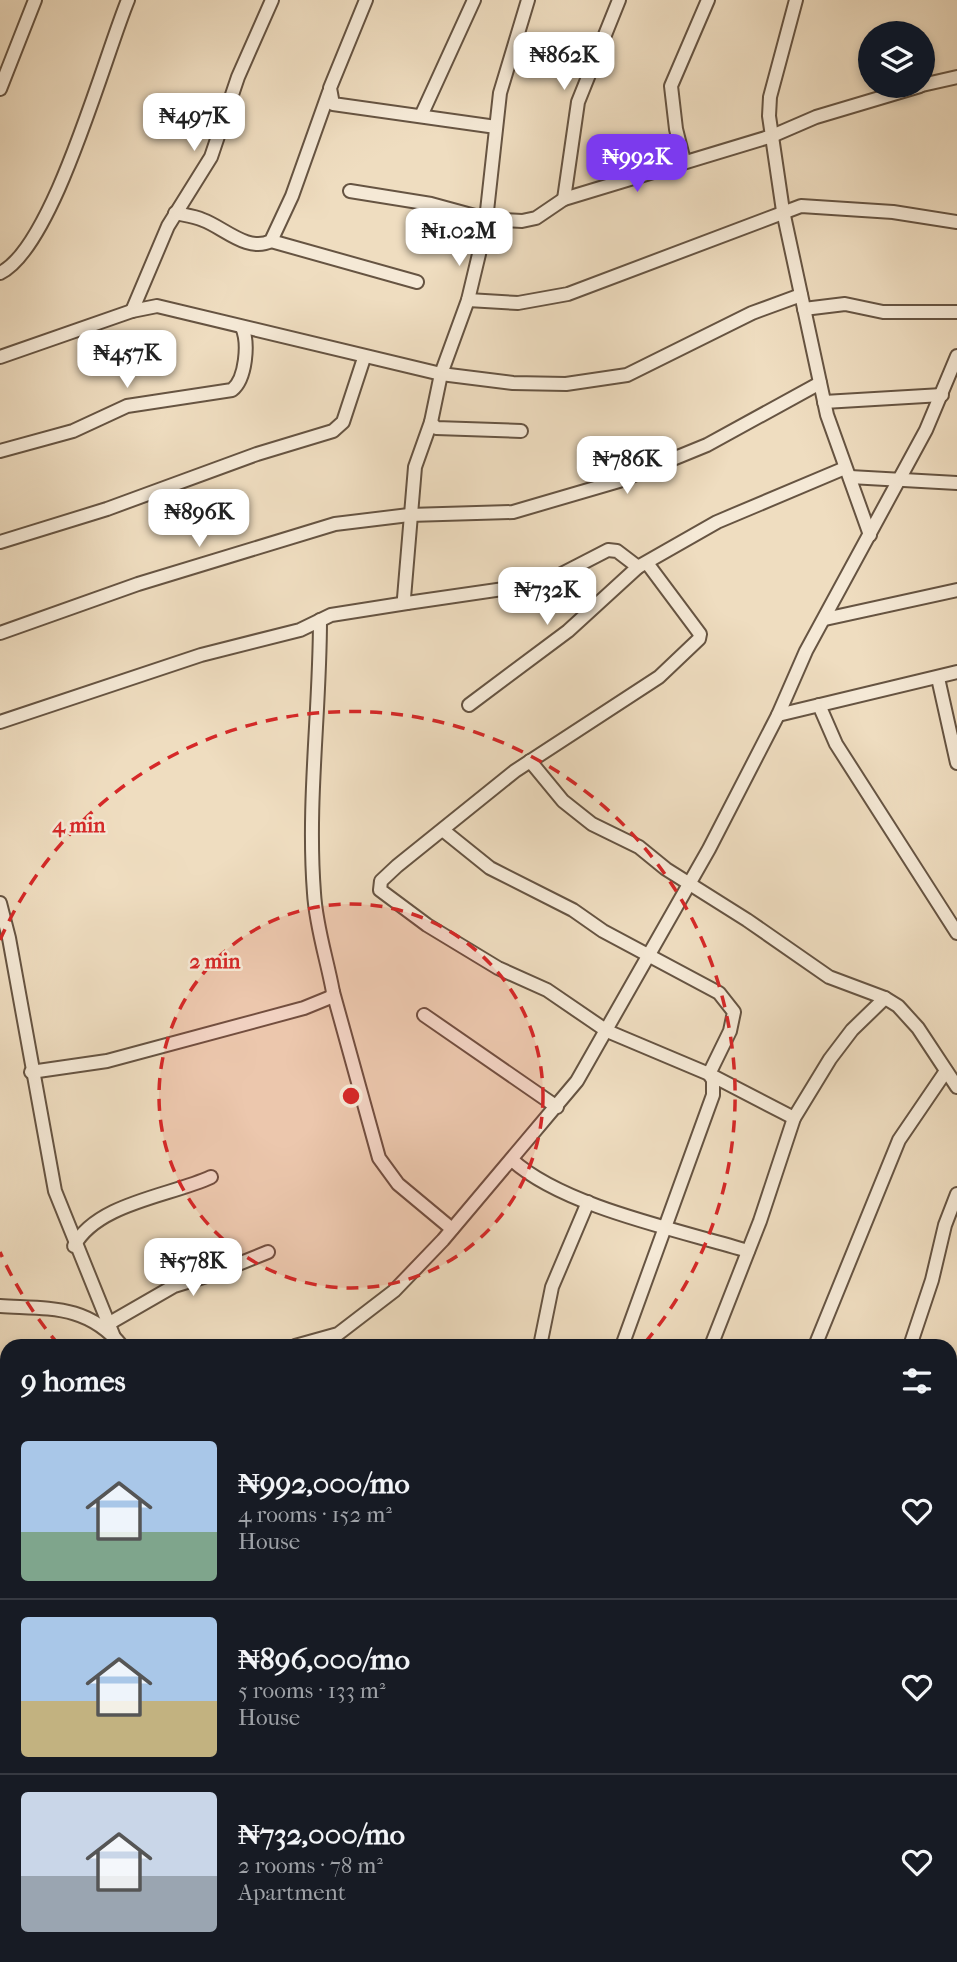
<!DOCTYPE html>
<meta charset="utf-8">
<style>
:root{--surface:#171b24;--page:#242831;--text:#f1f3f6;--muted:#9ea1a6;--line:#363941;--accent:#7c3aed}
body{margin:0;font-family:"IM FELL French Canon",serif;background:var(--page);color:var(--text);height:100vh;display:flex;flex-direction:column;font-size:26px;white-space:nowrap}
*{box-sizing:border-box;margin:0}
p{font-size:23px;color:var(--muted)}
.icon{flex:none;width:38px;height:38px;fill:none;stroke:currentColor;stroke-width:2;stroke-linecap:round;stroke-linejoin:round}
.map{position:relative;flex:1;overflow:hidden}
.side{position:absolute;left:0px;top:1339px;width:957px;height:625px;display:flex;flex-direction:column;background:var(--surface);border-radius:21px 21px 0 0;box-shadow:0 4px 10px #0003}
.side>*{flex:none}
.buttons{position:absolute;left:858px;top:21px;display:grid;gap:14px}
.buttons a{display:grid;place-items:center;width:77px;height:77px;border-radius:50%;background:var(--surface);box-shadow:0 4px 10px #0003;font-size:35px}
.price{position:absolute;translate:-50% -60px;padding:0 16px;border-radius:14px;background:#fff;color:#222;font-size:23px;line-height:46px;filter:drop-shadow(0 2px 4px #0008)}
.price::after{content:'';position:absolute;left:50%;top:42px;width:21px;height:16px;margin-left:-10px;background:inherit;clip-path:polygon(0 0,100% 0,50% 100%)}
.price.selected{background:var(--accent);color:#fff}
ul{padding:0;list-style:none}
li{display:flex;align-items:center;gap:21px;height:175px;padding:0 21px}
li+li{border-top:2px solid var(--line)}
li span{display:grid;place-items:center;flex:none;width:196px;height:140px;border-radius:7px;color:#555}
li>.icon{margin-inline-start:auto}
span .icon{width:84px;height:84px;fill:#fffc;stroke-width:1}
li b{font-size:30px}
h2{display:flex;justify-content:space-between;align-items:center;height:84px;padding:0 21px;font-size:30px}
.map>svg:first-child{display:block}
.lines{fill:none;stroke-linecap:round;stroke-linejoin:round}
.minor-casing{stroke:#665442;stroke-width:16}
.minor{stroke:#f5e9d6;stroke-width:12}
.ring{fill:none;stroke:#d62828;stroke-width:3.5;stroke-dasharray:12 9}
.centre{fill:#d62828;stroke:#f5e9d6;stroke-width:3.5}
.ring-label{font-size:21px;text-anchor:middle;font-weight:bold;fill:#d62828;stroke:#f5e9d6;stroke-width:5;stroke-linejoin:round;paint-order:stroke}
</style>
<div class="map">
<svg width="957" height="1962" viewBox="0 0 957 1962">
<rect width="100%" height="100%" fill="#efddc0"/>
<filter id="stains"><feTurbulence type="fractalNoise" baseFrequency=".00286" numOctaves="4"/><feColorMatrix values="0 0 0 0 .2 0 0 0 0 .09 0 0 0 0 .02 0 0 0 .5 -.17"/></filter>
<radialGradient id="worn" r=".72"><stop offset=".6" stop-color="#630" stop-opacity="0"/><stop offset="1" stop-color="#630" stop-opacity=".3"/></radialGradient>
<g class="lines">
<g class="minor-casing">
<g id="minor">
<path d="M366,0L330,88L333,104L496,127"/>
<path d="M796,0L770,97L769,116L783,211L827,415L870,535"/>
<path d="M922,85L957,77"/>
<path d="M0,89L35,0"/>
<path d="M421,116L474,0"/>
<path d="M684,161L676,129L671,86L708,0"/>
<path d="M350,191L431,204L486,219L522,221L536,218L564,199L772,136L816,117L920,86"/>
<path d="M564,199L578,102L619,0"/>
<path d="M175,213C184,215 194,216 203,220C223,227 248,253 271,241L292,196L329,92"/>
<path d="M271,241L417,282"/>
<path d="M0,273C53,248 104,58 128,0"/>
<path d="M468,300L518,303L568,294L801,206L893,212L957,222"/>
<path d="M804,309L845,304L883,312H957"/>
<path d="M132,311L168,226L211,157L238,77L272,0"/>
<path d="M0,357L132,311L157,306L441,374L513,383L566,384L627,375L752,313L801,295"/>
<path d="M824,402L942,395"/>
<path d="M431,422L415,467L404,598L407,603L544,583L608,550L617,551L638,567L717,522L845,468"/>
<path d="M521,431L436,428L431,422L441,374L468,300L485,229L500,93L528,0"/>
<path d="M0,451L73,431L127,406L232,390C246,379 249,343 242,327"/>
<path d="M850,477L957,483"/>
<path d="M0,542L107,509L257,454L333,431L343,422L364,358"/>
<path d="M647,563L700,634L699,639L659,677L515,771L397,866L381,881L380,890L427,925L498,968L547,990L607,1031L709,1074L794,1118"/>
<path d="M825,619L957,590"/>
<path d="M0,633L138,584L335,524L409,515L513,512L619,481L707,445L820,383"/>
<path d="M938,678L957,763"/>
<path d="M469,705L568,631L638,567"/>
<path d="M819,705L836,744L957,933"/>
<path d="M778,715L957,672"/>
<path d="M0,722L201,655L300,630L331,615L407,603"/>
<path d="M530,761L563,801L592,824L639,847L666,869L747,920L829,977L885,998L898,1006L918,1028L957,1087"/>
<path d="M444,831L490,868L573,910L603,931L719,993L734,1012L730,1031L709,1074L713,1080V1095L622,1346"/>
<path d="M0,903L9,938L55,1191L114,1337"/>
<path d="M333,992L379,1158L398,1184L452,1229"/>
<path d="M424,1015L557,1107"/>
<path d="M31,1072L107,1061L304,1008L331,997L333,992C327,959 316,927 314,893C307,802 320,711 320,620"/>
<path d="M512,1160C564,1207 679,1230 748,1251"/>
<path d="M74,1246C97,1203 170,1196 211,1177"/>
<path d="M0,1306C49,1309 87,1304 122,1346"/>
<path d="M108,1324L174,1286L216,1273L268,1252"/>
<path d="M295,1346L338,1334L394,1291L443,1240L577,1081L709,849L778,715L806,651L926,430L957,356"/>
<path d="M540,1346L552,1287L588,1202"/>
<path d="M711,1346L760,1221L794,1118L830,1059L852,1030L885,998"/>
<path d="M815,1346L899,1140L946,1071"/>
<path d="M910,1346L932,1280L945,1225L957,1194"/>
<path d="M950,1520L957,1490"/>
<path d="M0,1586L7,1587"/>
<path d="M0,1752L7,1754"/>
<path d="M0,1860L7,1856"/>
<path d="M950,1876L957,1875"/>
<path d="M950,1930L957,1913"/>
<path d="M0,1954L7,1952"/>
<path d="M21,1956L23,1962"/>
<path d="M143,1956L144,1962"/>
<path d="M242,1956L244,1962"/>
<path d="M416,1956L419,1962"/>
<path d="M708,1957L718,1962"/>
<path d="M936,1962L939,1956"/>
</g>
</g>
<use href="#minor" class="minor"/>
</g>
<circle cx="351" cy="1096" r="192" fill="#d62828" fill-opacity=".12"/>
<g class="ring">
<circle cx="351" cy="1096" r="192"/>
<path d="M59 1345A384 384 0 0 1 0 1252M0 940A384 384 0 1 1 643 1345"/>
</g>
<circle cx="351" cy="1096" r="10" class="centre"/>
<g class="ring-label">
<text x="79" y="832">4 min</text>
<text x="215" y="968">2 min</text>
</g>
<rect width="100%" height="100%" filter="url(#stains)"/>
<rect width="100%" height="100%" fill="url(#worn)"/>
</svg>
<div class="buttons">
<a><svg class="icon" aria-label="layers" viewBox="0 0 24 24"><path d="M12 4l9 5-9 5-9-5zM3 14l9 5 9-5"/></svg></a>
</div>
<b class="price" style="left:564px;top:92px">₦862K</b>
<b class="price" style="left:194px;top:153px">₦497K</b>
<b class="price selected" style="left:637px;top:194px">₦992K</b>
<b class="price" style="left:459px;top:268px">₦1.02M</b>
<b class="price" style="left:127px;top:390px">₦457K</b>
<b class="price" style="left:627px;top:496px">₦786K</b>
<b class="price" style="left:199px;top:549px">₦896K</b>
<b class="price" style="left:547px;top:627px">₦732K</b>
<b class="price" style="left:193px;top:1298px">₦578K</b>
<section class="side">
<h2>9 homes<svg class="icon" aria-label="filters" viewBox="0 0 24 24"><path d="M4 7h16M4 17h16"/><circle cx="9" cy="7" r="2"/><circle cx="15" cy="17" r="2"/></svg></h2>
<ul>
<li><span style="background:linear-gradient(#a9c7e8 65%,#7fa58c 0)"><svg class="icon" aria-label="home" viewBox="0 0 24 24"><path d="M3 11l9-7 9 7M6 9v11h12V9"/></svg></span><div><b>₦992,000/mo</b><p>4 rooms · 152 m²</p><p>House</p></div><svg class="icon" aria-label="heart" viewBox="0 0 24 24"><path d="M12 20l-8-8c-3-5 5-10 8-4 3-6 11-1 8 4z"/></svg></li>
<li><span style="background:linear-gradient(#a9c7e8 60%,#c2b280 0)"><svg class="icon" aria-label="home" viewBox="0 0 24 24"><path d="M3 11l9-7 9 7M6 9v11h12V9"/></svg></span><div><b>₦896,000/mo</b><p>5 rooms · 133 m²</p><p>House</p></div><svg class="icon" aria-label="heart" viewBox="0 0 24 24"><path d="M12 20l-8-8c-3-5 5-10 8-4 3-6 11-1 8 4z"/></svg></li>
<li><span style="background:linear-gradient(#c9d6e8 60%,#9aa5b1 0)"><svg class="icon" aria-label="home" viewBox="0 0 24 24"><path d="M3 11l9-7 9 7M6 9v11h12V9"/></svg></span><div><b>₦732,000/mo</b><p>2 rooms · 78 m²</p><p>Apartment</p></div><svg class="icon" aria-label="heart" viewBox="0 0 24 24"><path d="M12 20l-8-8c-3-5 5-10 8-4 3-6 11-1 8 4z"/></svg></li>
</ul>
</section>
</div>
